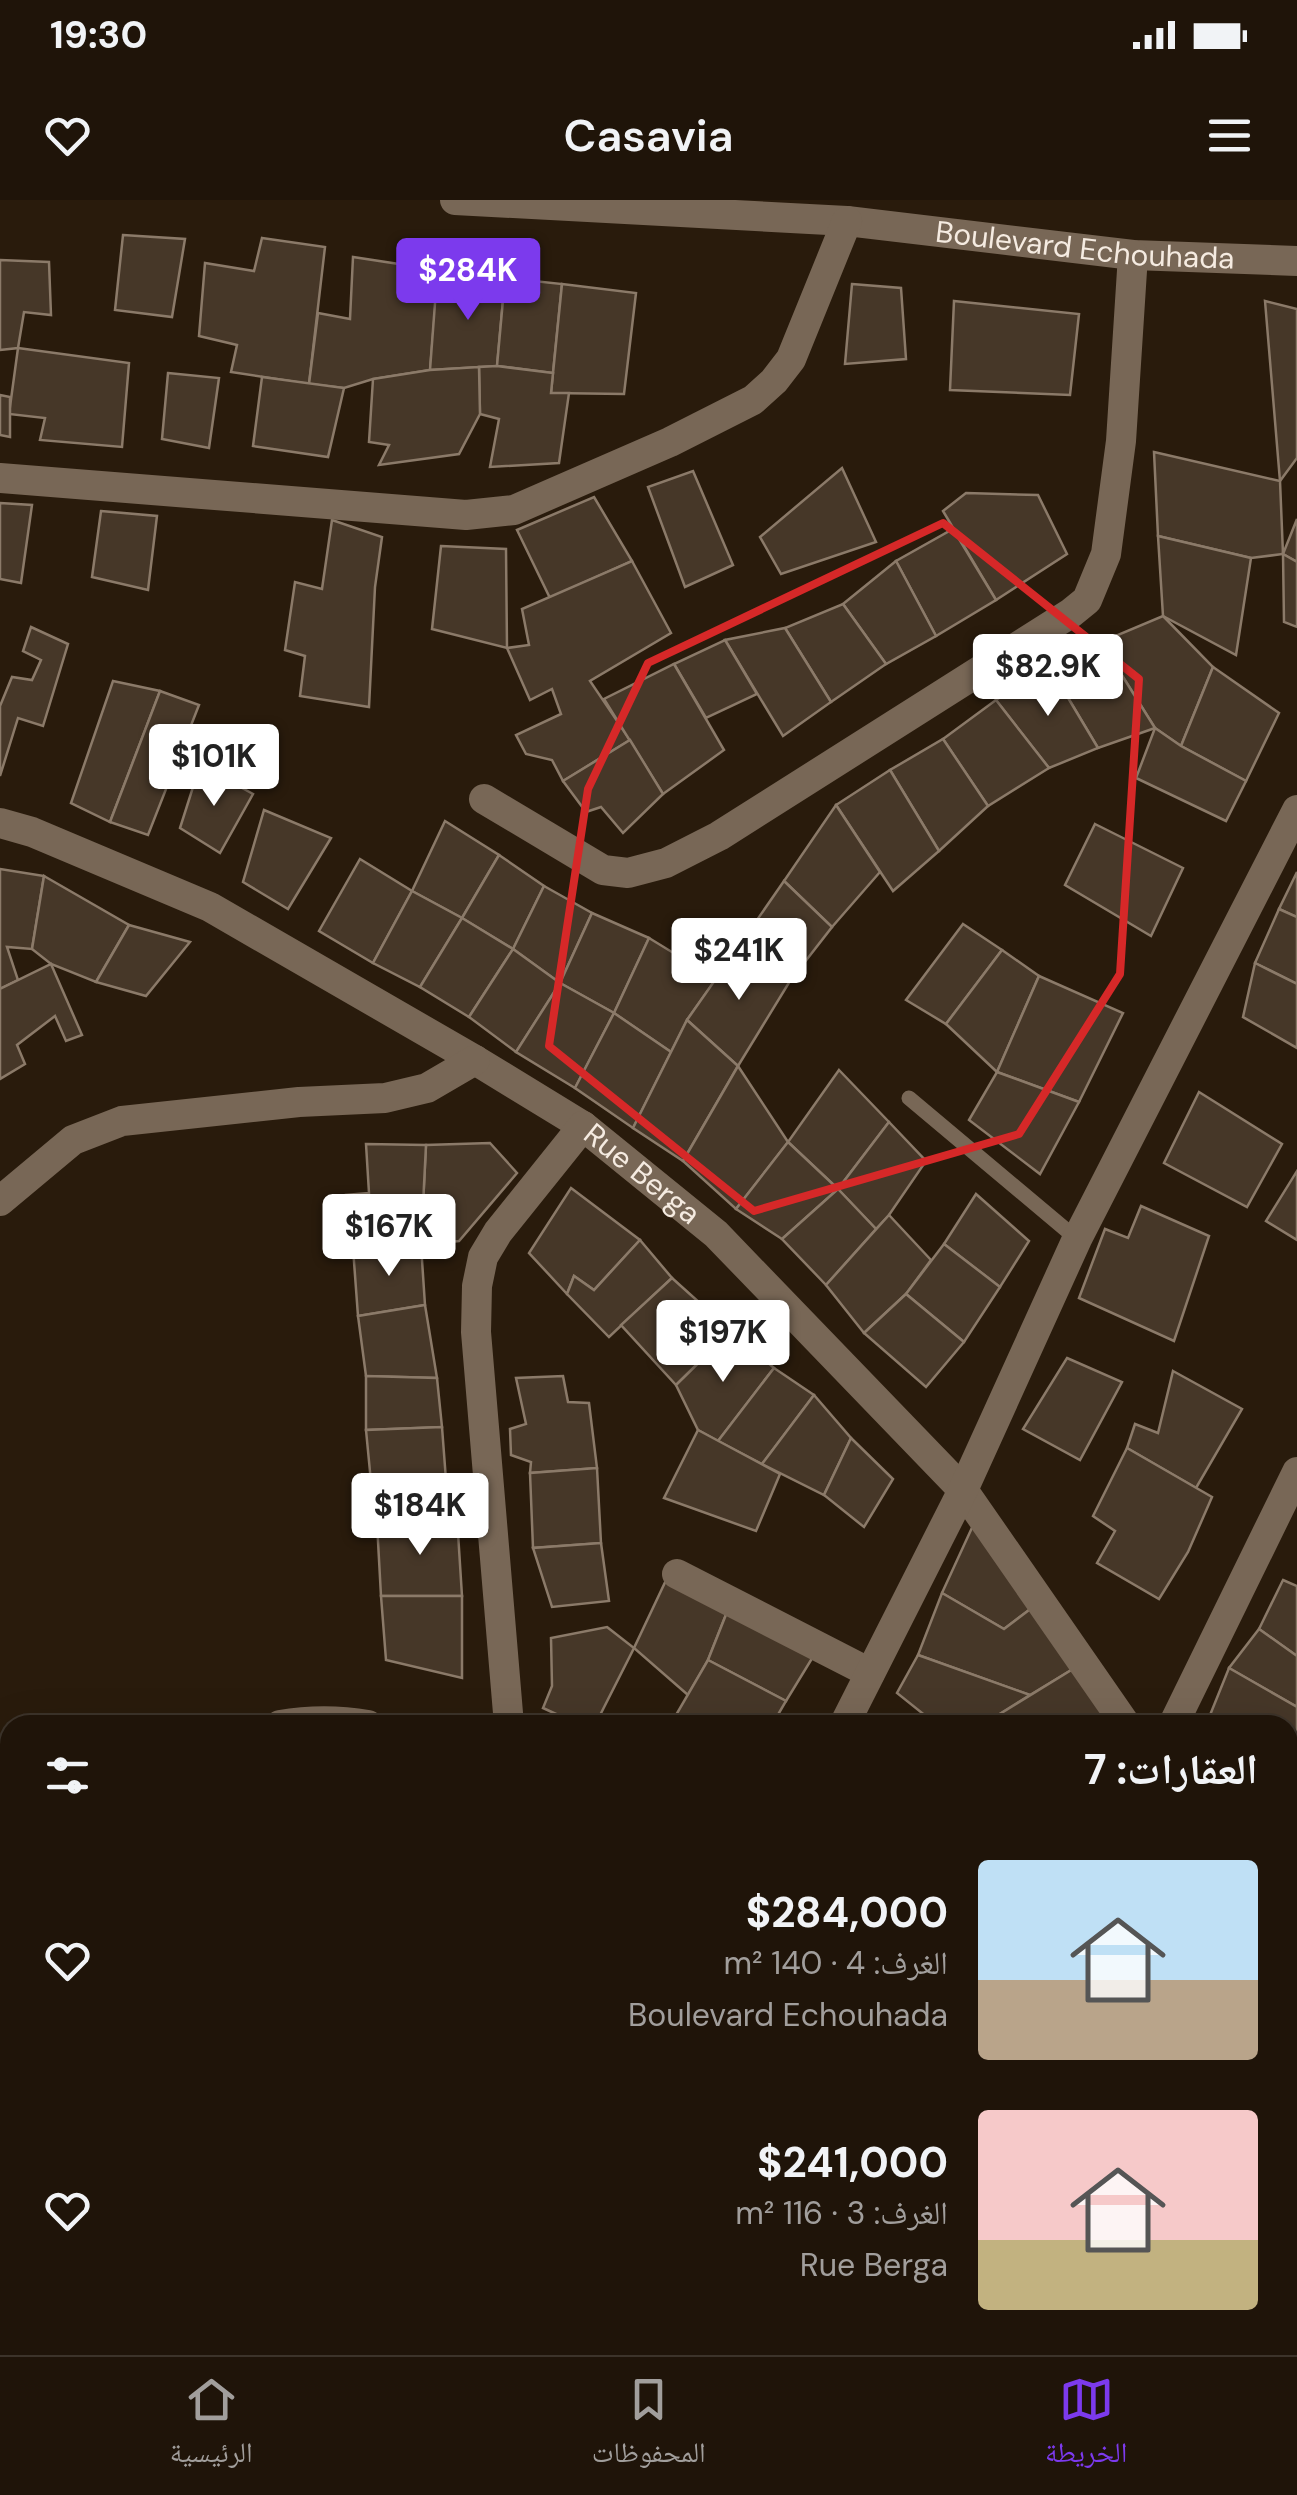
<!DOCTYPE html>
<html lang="ar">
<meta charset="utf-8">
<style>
:root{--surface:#1f1409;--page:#2c2117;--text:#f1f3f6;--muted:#a19e9c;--line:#3c332a;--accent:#7c3aed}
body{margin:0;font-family:"DM Sans","Noto Naskh Arabic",sans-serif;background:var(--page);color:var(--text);direction:rtl;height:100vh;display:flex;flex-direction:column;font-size:38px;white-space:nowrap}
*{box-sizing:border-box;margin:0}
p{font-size:32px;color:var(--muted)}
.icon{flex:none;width:55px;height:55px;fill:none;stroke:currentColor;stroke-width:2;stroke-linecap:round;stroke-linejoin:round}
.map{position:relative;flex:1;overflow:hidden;direction:ltr}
.details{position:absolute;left:0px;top:1515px;width:1298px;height:640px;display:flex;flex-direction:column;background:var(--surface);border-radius:30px 30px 0 0;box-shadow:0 10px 40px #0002,0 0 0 2px var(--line);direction:rtl}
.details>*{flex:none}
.price{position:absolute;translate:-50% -85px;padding:0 22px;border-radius:10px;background:#fff;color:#222;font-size:32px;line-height:65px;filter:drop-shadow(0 2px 5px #0008)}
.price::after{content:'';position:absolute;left:50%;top:60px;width:30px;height:22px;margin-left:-15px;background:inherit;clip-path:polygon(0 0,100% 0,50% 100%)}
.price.selected{background:var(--accent);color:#fff}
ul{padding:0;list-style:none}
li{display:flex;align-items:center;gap:30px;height:250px;padding:0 40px}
li span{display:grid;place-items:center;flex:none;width:280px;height:200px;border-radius:10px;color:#555}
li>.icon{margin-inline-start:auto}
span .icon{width:120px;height:120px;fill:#fffc;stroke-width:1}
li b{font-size:42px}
h2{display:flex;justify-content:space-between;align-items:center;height:120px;padding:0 40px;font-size:42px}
.status{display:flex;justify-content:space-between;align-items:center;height:70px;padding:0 50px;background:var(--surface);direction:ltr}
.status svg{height:28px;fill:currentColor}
header{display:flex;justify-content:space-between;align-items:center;height:130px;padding:0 40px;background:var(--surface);font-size:45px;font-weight:600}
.menu{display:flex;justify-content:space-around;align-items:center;height:140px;border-top:2px solid var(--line);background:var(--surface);font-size:28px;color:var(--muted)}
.menu a{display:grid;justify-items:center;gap:5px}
.menu .selected{color:var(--accent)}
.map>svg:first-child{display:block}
.building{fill:#463728;stroke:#8b7a69;stroke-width:2.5}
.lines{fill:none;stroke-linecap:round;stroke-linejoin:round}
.lane{stroke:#786756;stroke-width:15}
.street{stroke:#786756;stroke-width:30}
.secondary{stroke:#9e716e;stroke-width:30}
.marked{fill:none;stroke:#d62828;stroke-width:8;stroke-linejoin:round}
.labels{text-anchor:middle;stroke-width:10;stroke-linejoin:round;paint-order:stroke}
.street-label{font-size:30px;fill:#f5ebe1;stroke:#0d0703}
</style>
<div class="status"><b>19:30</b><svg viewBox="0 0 49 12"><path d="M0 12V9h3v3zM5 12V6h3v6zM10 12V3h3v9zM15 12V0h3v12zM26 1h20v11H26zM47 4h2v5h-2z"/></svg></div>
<header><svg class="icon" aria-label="menu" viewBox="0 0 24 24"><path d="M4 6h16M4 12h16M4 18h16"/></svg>Casavia<svg class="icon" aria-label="heart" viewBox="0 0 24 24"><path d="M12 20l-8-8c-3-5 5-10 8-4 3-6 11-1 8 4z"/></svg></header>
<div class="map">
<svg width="1297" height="2155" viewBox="0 0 1297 2155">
<rect width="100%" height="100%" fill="#291b0c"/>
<g class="building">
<path d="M123,35L185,39L172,117L115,110Z"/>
<path d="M262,38L325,47L309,184L231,172L237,145L199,136L205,63L254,71Z"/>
<path d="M399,46L440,52L430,170L373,179L344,188L309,184L318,113L350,119L353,57L399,64Z"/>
<path d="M0,60L49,62L51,115L24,112L18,148L0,150Z"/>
<path d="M460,68L505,78L497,166L430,170L436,90H458Z"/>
<path d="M505,78L562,84L553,173L497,166Z"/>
<path d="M562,84L636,93L624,194L551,193Z"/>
<path d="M852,84L901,88L906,159L845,164Z"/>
<path d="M954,101L1079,114L1070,195L950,190Z"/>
<path d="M1265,101L1297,109V258L1280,281Z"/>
<path d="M18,148L129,163L122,247L40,240L45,218L9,214Z"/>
<path d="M497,166L553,173L551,193H569L559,263L490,267L499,219L480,214L479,167Z"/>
<path d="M479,167L480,214L459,254L379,265L389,245L369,242L373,179L430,170Z"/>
<path d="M168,173L219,178L209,248L162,239Z"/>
<path d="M262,177L344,188L328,257L253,246Z"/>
<path d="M0,195L10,197V237L0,235Z"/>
<path d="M1154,252L1280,281L1283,354L1251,358L1158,336Z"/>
<path d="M842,268L876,342L781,374L760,337Z"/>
<path d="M693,271L733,365L685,387L648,287Z"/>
<path d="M966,293L1038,295L1067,354L996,400L943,311Z"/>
<path d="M594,297L632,361L550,398L517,330Z"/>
<path d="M0,303L32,305L21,383L0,379Z"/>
<path d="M101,311L157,316L148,390L92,377Z"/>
<path d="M1297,319V362L1283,354Z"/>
<path d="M332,320L382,337L375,387L369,507L300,496L305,456L285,450L295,382L322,389Z"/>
<path d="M953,329L996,400L936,436L896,361Z"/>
<path d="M1158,336L1251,358L1236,455L1163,416Z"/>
<path d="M441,346L506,349L507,448L432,429Z"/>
<path d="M1283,354L1297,362V427L1284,422Z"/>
<path d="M632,361L671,433L590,481L630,540L563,581L552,560L526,554L516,535L561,514L552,489L530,500L507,448L529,445L522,409Z"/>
<path d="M896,361L936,436L886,464L843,404Z"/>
<path d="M843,404L886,464L831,502L785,428Z"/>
<path d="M1163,416L1213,467L1181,546L1155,528L1101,442Z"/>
<path d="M31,427L68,444L43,526L18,518L0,576V506L12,477L32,480L41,460L23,451Z"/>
<path d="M785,428L831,502L783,536L725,440Z"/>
<path d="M725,440L757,494L706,518L674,464Z"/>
<path d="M1101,442L1155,528L1098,548L1049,466Z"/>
<path d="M674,464L724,550L663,594L604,499Z"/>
<path d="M1049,466L1098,548L1049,568L996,500Z"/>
<path d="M1213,467L1279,513L1246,581L1181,546Z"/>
<path d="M113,481L160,491L110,622L71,603Z"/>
<path d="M160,491L199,505L148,635L110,622Z"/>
<path d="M996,500L1049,568L988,606L943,539Z"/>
<path d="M1155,528L1181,546L1246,581L1226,621L1136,578Z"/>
<path d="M943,539L988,606L939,651L890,570Z"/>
<path d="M630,540L663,594L623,633L601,607L586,612L563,581Z"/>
<path d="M200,565L253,594L220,653L180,628Z"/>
<path d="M890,570L939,651L893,691L836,605Z"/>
<path d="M836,605L880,672L832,727L784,681Z"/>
<path d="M264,610L331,638L288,709L243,682Z"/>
<path d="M445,621L499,655L462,718L412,691Z"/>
<path d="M1095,624L1183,668L1151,736L1065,685Z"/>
<path d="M499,655L544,686L513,749L462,718Z"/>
<path d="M360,659L412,691L373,763L319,731Z"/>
<path d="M0,669L44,676L32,749L7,747L18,780L0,789Z"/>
<path d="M1297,672V717L1279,709Z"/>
<path d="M44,676L129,725L96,782L51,764L32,749Z"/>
<path d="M784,681L832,727L790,781L741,743Z"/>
<path d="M544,686L592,713L560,783L513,749Z"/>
<path d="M412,691L462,718L420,787L373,763Z"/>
<path d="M1279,709L1297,717V784L1255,763Z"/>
<path d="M592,713L649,738L614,813L560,783Z"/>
<path d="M462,718L513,749L469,817L420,787Z"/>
<path d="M963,724L1002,750L946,824L906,800Z"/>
<path d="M129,725L190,742L146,796L96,782Z"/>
<path d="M649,738L716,779L687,820L671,852L614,813Z"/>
<path d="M741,743L790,781L738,866L687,820Z"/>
<path d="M513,749L560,783L516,852L469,817Z"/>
<path d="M1002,750L1039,776L997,872L946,824Z"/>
<path d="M1255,763L1297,784V848L1243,817Z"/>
<path d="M51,764L82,835L66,841L55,816L17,845L25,864L0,879V789Z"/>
<path d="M1039,776L1123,813L1079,902L997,872Z"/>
<path d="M560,783L614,813L575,888L516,852Z"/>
<path d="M614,813L671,852L633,928L575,888Z"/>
<path d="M687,820L738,866L683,961L633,928Z"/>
<path d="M738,866L788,942L736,1009L683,961Z"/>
<path d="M839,870L889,922L838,989L788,942Z"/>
<path d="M997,872L1079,902L1040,974L969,920Z"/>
<path d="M1199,892L1282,944L1247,1007L1164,963Z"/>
<path d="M889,922L926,961L889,1015L876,1029L838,989Z"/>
<path d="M788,942L838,989L782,1039L736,1009Z"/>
<path d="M490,943L517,973L459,1041L421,1045L426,945Z"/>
<path d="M366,944L426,945L421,1045L353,1048L346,995L369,993Z"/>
<path d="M1297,971V1040L1266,1021Z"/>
<path d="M571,988L640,1040L594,1090L574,1076L567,1094L529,1053Z"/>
<path d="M838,989L876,1029L826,1085L782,1039Z"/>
<path d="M976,994L1029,1041L1000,1087L944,1044Z"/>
<path d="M1141,1006L1209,1036L1174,1141L1079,1098L1105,1029L1128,1038Z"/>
<path d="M889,1015L931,1060L906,1094L864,1133L826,1085Z"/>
<path d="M640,1040L672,1078L609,1137L567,1094L574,1076L594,1090Z"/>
<path d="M944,1044L1000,1087L964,1142L906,1094Z"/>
<path d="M421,1045L425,1105L358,1116L353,1048Z"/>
<path d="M672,1078L731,1131L676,1185L621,1125Z"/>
<path d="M906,1094L964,1142L926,1187L864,1133Z"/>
<path d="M425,1105L437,1178L366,1176L358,1116Z"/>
<path d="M731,1131L774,1168L718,1241L698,1230L676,1185Z"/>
<path d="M1067,1158L1122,1182L1080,1260L1023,1229Z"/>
<path d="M774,1168L814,1195L762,1264L718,1241Z"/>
<path d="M1173,1171L1242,1209L1196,1288L1127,1248L1135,1224L1158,1233Z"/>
<path d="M366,1176L437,1178L442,1227L366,1230Z"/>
<path d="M563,1176L568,1202L589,1203L597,1268L530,1273L531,1262L511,1255L510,1229L526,1224L516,1178Z"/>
<path d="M814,1195L851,1238L824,1295L762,1264Z"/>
<path d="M442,1227L446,1280L371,1282L366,1230Z"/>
<path d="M698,1230L780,1274L756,1331L664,1298Z"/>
<path d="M851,1238L893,1279L864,1327L824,1295Z"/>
<path d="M1127,1248L1212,1297L1188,1352L1159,1399L1097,1363L1115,1331L1093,1316Z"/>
<path d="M597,1268L601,1343L533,1348L530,1273Z"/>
<path d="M446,1280L457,1317L377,1323L371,1282Z"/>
<path d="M457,1317L462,1396H381L377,1323Z"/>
<path d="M976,1319L1037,1404L1004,1429L942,1393Z"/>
<path d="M601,1343L609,1401L552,1407L533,1348Z"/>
<path d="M669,1374L731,1402L708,1460L688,1495L634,1448Z"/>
<path d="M1283,1380L1297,1386V1456L1259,1429Z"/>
<path d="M942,1393L1004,1429L1037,1404L1073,1469L1030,1495L918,1455Z"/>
<path d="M381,1396H462V1478L386,1460Z"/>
<path d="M731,1402L819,1447L786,1501L708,1460Z"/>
<path d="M607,1427L634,1448L595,1525H580L543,1508L552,1486L551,1438Z"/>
<path d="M1259,1429L1297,1456V1507L1229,1468Z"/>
<path d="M918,1455L1030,1495L982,1525H937L897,1493Z"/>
<path d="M708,1460L786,1501L772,1525H695L676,1515Z"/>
<path d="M1229,1468L1297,1507V1544L1288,1559V1525H1206Z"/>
<path d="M1073,1469L1108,1517L1094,1525H982Z"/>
<path d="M1297,1589V1639L1288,1643V1595Z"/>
<path d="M10,1604V1669L0,1670V1606Z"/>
<path d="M10,1669V1734L0,1735V1670Z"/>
<path d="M10,1734V1788L0,1790V1735Z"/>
<path d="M455,2145H543L552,2155H456Z"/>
<path d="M455,2145L456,2155H393L451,2145Z"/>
<path d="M711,2145H875L877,2147L871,2155H728Z"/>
<path d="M983,2145H1047L1053,2147L1050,2155H978Z"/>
<path d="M1086,2145H1155L1149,2155H1106Z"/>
</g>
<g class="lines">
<g class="lane">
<path d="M909,898L1077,1039"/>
<path d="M958,2155L964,2145"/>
</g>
<g class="street">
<path id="s1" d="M455,0L847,21L1133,55L1297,61"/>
<path d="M0,278L466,315L514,310L670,242L753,200L774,181L791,159L847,21"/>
<path d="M484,599L603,670L628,673L666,663L719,636L1071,413L1087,400L1106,354L1121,241L1133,55"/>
<path id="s2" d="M0,623L32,632L210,707L475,860L583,926L716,1034L963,1290L1126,1525"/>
<path d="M0,1001L73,940L122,921L299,902L385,898L427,888L475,860"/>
<path d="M677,1374L870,1473"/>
<path d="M280,1525C310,1520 338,1520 368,1525"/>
<path d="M509,1525L476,1132L477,1086L483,1057L498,1032L583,926"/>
<path d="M844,1525L963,1290L1077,1039L1297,610"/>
<path d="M1173,1525L1297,1272"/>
<path d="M0,1553L10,1551"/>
<path d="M1288,1770L1297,1777"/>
<path d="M1288,1958L1297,1963"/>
<path d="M147,2145L148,2155"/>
<path d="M566,2145L573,2155"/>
<path d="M321,2155L404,2145"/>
</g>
<path class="secondary" d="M1283,2155L1297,2128"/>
</g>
<path class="marked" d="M943,323L1139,479L1120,774L1019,934L754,1011L549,846L588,589L648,463Z"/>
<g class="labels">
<g class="street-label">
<text dy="10" stroke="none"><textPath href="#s1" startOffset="632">Boulevard Echouhada</textPath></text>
<text dy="10" stroke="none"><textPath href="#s2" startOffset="735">Rue Berga</textPath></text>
</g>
</g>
</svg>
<b class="price selected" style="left:468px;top:123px">$284K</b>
<b class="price" style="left:1048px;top:519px">$82.9K</b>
<b class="price" style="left:214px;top:609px">$101K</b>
<b class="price" style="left:739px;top:803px">$241K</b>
<b class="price" style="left:389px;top:1079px">$167K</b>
<b class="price" style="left:723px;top:1185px">$197K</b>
<b class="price" style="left:420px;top:1358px">$184K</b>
<section class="details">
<h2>العقارات: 7<svg class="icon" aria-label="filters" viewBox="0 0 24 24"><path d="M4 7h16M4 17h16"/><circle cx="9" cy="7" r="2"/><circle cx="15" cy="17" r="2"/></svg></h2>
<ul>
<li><span style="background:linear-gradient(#bfe0f5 60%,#b9a48a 0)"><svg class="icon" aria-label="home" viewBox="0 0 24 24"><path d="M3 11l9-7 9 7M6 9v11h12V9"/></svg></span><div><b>$284,000</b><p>الغرف: 4 · 140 m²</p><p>Boulevard Echouhada</p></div><svg class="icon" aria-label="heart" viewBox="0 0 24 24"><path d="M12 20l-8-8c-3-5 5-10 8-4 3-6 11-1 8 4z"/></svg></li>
<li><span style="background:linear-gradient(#f6c9c9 65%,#c2b280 0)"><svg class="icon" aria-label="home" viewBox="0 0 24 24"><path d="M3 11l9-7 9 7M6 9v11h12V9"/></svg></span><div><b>$241,000</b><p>الغرف: 3 · 116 m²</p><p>Rue Berga</p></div><svg class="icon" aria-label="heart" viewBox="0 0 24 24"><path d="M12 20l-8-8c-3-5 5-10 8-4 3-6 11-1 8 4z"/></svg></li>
</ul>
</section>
</div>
<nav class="menu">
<a class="selected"><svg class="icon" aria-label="map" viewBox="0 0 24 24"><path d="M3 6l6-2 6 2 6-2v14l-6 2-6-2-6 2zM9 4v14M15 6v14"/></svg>الخريطة</a>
<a><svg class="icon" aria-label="saved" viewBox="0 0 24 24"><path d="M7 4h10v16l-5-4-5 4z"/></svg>المحفوظات</a>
<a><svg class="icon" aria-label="home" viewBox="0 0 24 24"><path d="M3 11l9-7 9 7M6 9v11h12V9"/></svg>الرئيسية</a>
</nav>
